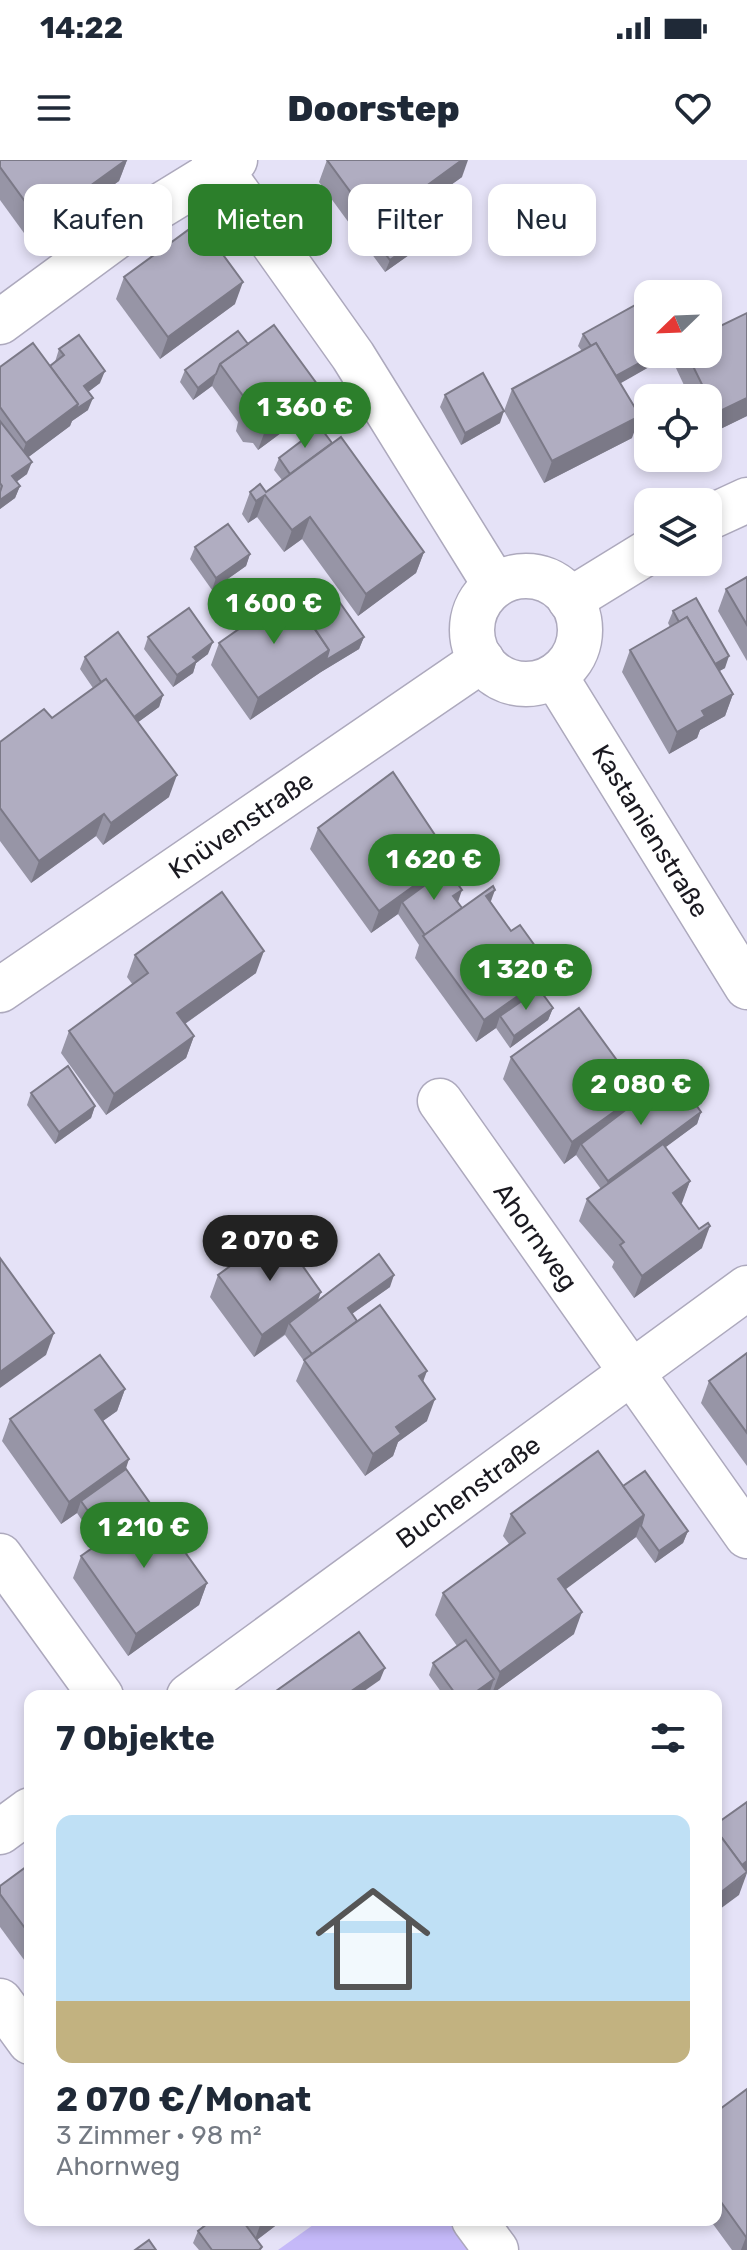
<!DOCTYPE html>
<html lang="de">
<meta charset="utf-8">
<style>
:root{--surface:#fff;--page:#f2f2f3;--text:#1f2937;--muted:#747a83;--line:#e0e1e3;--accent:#2c7f2b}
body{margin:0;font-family:Rubik,sans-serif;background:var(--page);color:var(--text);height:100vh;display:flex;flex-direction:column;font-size:30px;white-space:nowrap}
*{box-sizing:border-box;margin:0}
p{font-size:26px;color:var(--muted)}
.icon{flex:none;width:44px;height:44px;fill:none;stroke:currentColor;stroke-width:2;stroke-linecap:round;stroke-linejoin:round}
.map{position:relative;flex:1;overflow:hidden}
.sheet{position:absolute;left:24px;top:1530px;width:698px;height:536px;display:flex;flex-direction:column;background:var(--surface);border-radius:16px;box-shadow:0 4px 12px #0003}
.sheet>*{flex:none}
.hud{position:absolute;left:24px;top:24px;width:700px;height:72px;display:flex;gap:16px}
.needle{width:52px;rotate:247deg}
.controls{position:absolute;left:634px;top:120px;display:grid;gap:16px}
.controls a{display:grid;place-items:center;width:88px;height:88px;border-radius:16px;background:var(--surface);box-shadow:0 4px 12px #0003;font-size:40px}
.price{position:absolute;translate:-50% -68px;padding:0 18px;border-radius:28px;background:var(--accent);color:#fff;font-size:26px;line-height:52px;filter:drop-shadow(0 2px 4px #0008)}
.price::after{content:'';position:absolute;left:50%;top:48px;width:24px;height:18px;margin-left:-12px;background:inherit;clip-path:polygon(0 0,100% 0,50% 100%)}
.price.on{background:#222;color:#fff}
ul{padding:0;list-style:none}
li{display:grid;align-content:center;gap:16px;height:424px;padding:0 32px}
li+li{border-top:2px solid var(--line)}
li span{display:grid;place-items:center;height:248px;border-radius:16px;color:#555}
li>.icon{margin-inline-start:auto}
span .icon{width:144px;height:144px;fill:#fffc;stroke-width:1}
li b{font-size:34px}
h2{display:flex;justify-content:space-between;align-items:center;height:96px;padding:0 32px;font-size:34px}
.chip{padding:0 28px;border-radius:16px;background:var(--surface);box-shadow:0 4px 12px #0003;font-size:28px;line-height:72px}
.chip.on{background:var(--accent);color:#fff}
.status{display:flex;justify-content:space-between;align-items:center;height:56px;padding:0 40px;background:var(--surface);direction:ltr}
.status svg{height:22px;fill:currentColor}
header{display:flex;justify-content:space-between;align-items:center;height:104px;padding:0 32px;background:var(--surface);font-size:36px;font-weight:800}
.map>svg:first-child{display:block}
.green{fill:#c5b9f9}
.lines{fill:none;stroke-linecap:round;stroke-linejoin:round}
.minor-casing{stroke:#ada9bd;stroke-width:47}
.minor{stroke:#fff;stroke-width:44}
.wall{fill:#9795a6}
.shaded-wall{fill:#7b7987}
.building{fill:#b0adc1;stroke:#7b7987;stroke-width:2}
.labels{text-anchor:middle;stroke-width:7;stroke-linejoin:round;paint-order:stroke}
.street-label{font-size:26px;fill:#1a1920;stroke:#f2f0fd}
</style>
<div class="status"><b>14:22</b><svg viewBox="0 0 49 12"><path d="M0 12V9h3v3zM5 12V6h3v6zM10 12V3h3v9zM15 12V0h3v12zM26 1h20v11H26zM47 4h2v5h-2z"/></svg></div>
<header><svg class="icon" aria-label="menu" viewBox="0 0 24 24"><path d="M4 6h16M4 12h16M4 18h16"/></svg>Doorstep<svg class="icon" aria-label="heart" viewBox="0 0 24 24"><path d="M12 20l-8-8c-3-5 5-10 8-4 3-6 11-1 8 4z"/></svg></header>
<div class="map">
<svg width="747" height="2090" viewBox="0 0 747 2090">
<rect width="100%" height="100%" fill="#e5e2f7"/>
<path class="green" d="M320,2060H449L471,2090H278Z"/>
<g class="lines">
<g class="minor-casing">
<g id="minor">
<path d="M214,0L353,196L495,425"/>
<path d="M0,162L147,54L235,0"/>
<path d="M708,358L747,340"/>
<circle cx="526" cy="470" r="54"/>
<path d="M570,440L648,392"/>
<path id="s1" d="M555,516L747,827"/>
<path id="s2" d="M0,830L482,500"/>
<path id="s3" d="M440,941L747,1376"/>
<path d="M0,1396L101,1536"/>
<path id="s4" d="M189,1536L747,1128"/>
<path d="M0,1672L30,1650"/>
<path d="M0,1841L30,1882"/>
<path d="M474,2060L496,2090"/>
</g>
</g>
<use href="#minor" class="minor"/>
</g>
<g class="wall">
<path d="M0,0H127L119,21L32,84L0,40Z"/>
<path d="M327,0L462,17L422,45L437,66L433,78L385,112L319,22Z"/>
<path d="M124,117L235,144L160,199L116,139Z"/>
<path d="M747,153V256L708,275V238H690L675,206L679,194H708Z"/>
<path d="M583,174L648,194H672L620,223L632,278L544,323L504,251L512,229L582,191L578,186Z"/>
<path d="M248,184L320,228L312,250L258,290L253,283L243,282L236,271L238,262L212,226L193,240L180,222L185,210Z"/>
<path d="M59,189L100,223L88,232V250L72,261L70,266L28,297L27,314L16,322L20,326L15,338L0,349V207L50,206L55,202Z"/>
<path d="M445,235L500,263L461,285L440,247Z"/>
<path d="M332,283L424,392L416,413L358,456L302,379L284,392L257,357L248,363L242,354L250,332H266L282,320L274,310L279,298Z"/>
<path d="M195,387L250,394L246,406L212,430L190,399Z"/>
<path d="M747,417V501L718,451L726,429Z"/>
<path d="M673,451L725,508L719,511L733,534L725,556L700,570L697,578L669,594L622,512L630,490L670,467L668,463Z"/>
<path d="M309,461L364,477L359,489L321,512L250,560L211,505L219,483Z"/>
<path d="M148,477L208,494L196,503L193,513L173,527L144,489Z"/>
<path d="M85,497L163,535L159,547L138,562L169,637L103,685L96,676L31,723L0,681V582L52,558L93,528L80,509Z"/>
<path d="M318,668L451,699L447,709L457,742L462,748L490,742L545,833L543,834L553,848L548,860L510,888L496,868L476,882L415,798L419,785L398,754L371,773L310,689Z"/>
<path d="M135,795L256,813L185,864L194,876L186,898L106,955L61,893L69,871L133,825L127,817Z"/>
<path d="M511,897L616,899L611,913L628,937L637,941L701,952L697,964L665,987L690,1021L681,1043L702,1088L634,1138L612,1107L614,1102L579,1061L587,1039L601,1029L576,995L564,1004L503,919Z"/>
<path d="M31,933L95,946L91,958L55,984L27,945Z"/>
<path d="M218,1115L318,1140L390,1127L352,1154L357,1161L423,1221L427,1261L398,1282L393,1296L365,1316L296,1221L304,1201L285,1175L254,1197L210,1137Z"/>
<path d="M747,1193V1306L701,1243L709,1221Z"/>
<path d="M125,1229L117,1251L103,1261L126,1309L207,1423L199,1445L128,1496L73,1418L81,1396L98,1384L77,1353L61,1364L2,1281L10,1259Z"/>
<path d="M623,1326L688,1371L683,1383L655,1403L636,1377L565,1429L574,1474L492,1534L490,1531L483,1536H444L429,1515L433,1503L457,1486L435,1455L443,1433L509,1384L503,1376L511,1354Z"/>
<path d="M30,1704V1808L0,1767V1726Z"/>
<path d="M747,1929V2090H732L710,2060H716V1952Z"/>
<path d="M212,2060H283L257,2080L262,2087L261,2090H199L193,2083L198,2071Z"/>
</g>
<g class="shaded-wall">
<path d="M127,0L119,21L32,84L40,62Z"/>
<path d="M457,0H468L462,17L375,80L370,74L374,64Z"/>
<path d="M437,66L433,78L385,112L390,100Z"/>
<path d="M243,122L235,144L160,199L168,177Z"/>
<path d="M656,194H672L607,231L611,219Z"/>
<path d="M105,211L100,223L80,238L84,226Z"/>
<path d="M216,214L212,226L193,240L198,228Z"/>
<path d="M320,228L312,250L258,290L266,268Z"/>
<path d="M93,238L88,250L72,261L70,266L18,305L26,283L78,244Z"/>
<path d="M747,238V256L708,275L716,253Z"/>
<path d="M504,251L500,263L461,285L465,273Z"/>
<path d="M640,256L632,278L544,323L552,301Z"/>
<path d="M32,302L27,314L8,328L12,316Z"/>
<path d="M20,326L15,338L0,349V340Z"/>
<path d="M265,335L257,357L248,363L256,341Z"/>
<path d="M310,357L302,379L284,392L292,370Z"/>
<path d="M424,392L416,413L358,456L366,434Z"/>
<path d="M250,394L246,406L212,430L216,418Z"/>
<path d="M364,477L359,489L321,512L250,560L258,538L329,490Z"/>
<path d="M213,482L208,494L196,503L193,513L173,527L177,515L193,497Z"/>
<path d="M729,496L725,508L704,520L709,508Z"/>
<path d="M733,534L725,556L700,570L697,578L669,594L677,572L702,551Z"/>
<path d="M163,535L159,547L122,574L127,562Z"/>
<path d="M177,615L169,637L103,685L111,663Z"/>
<path d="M104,654L96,676L31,723L39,701Z"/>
<path d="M451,699L443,721L402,742L398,754L371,773L379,751Z"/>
<path d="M462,730L458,742L453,736Z"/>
<path d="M495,730L487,752L486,736Z"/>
<path d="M264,791L256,813L169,875L177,853Z"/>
<path d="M553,811L545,833L504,862L500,856L496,868L476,882L484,860Z"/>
<path d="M553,848L548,860L510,888L514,876Z"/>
<path d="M194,876L186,898L106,955L114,934Z"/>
<path d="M616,899L608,921L606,906Z"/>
<path d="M640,933L632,955L581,984L576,995L564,1004L572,982Z"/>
<path d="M95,946L91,958L55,984L59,972Z"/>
<path d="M701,952L697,964L604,1033L608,1021Z"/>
<path d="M690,1021L682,1043L665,1055L673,1033Z"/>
<path d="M710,1066L702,1088L634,1138L642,1116Z"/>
<path d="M394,1115L390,1127L343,1160L348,1148Z"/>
<path d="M321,1132L313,1154L289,1163L285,1174L254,1197L262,1175Z"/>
<path d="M54,1173L46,1195L0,1228V1212Z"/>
<path d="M427,1211L419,1233V1216Z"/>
<path d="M125,1229L117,1251L87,1272L95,1250Z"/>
<path d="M435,1239L427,1261L398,1282L393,1296L365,1316L373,1294L396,1267Z"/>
<path d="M129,1299L122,1321L81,1341L77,1353L61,1364L69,1342Z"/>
<path d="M644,1355L636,1377L550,1441L558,1419Z"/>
<path d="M688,1371L683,1383L655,1403L659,1391Z"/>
<path d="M207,1423L199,1445L128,1496L136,1474Z"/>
<path d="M582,1452L574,1474L492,1534L500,1512Z"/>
<path d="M385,1508L380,1520L357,1536H344Z"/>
<path d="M494,1519L490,1531L483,1536H470Z"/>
<path d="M747,1701V1710L730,1722L735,1710Z"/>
<path d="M747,1713L739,1735L716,1752V1736Z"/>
<path d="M262,2060H283L254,2082Z"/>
<path d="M747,2076V2090H741L746,2077Z"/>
</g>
<g class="building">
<path d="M0,0H126L40,62L0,7Z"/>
<path d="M327,0H462L374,64Z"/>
<path d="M418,40L437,66L390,100L370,74Z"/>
<path d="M199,62L243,122L168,177L124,117Z"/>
<path d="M648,138V194H656L616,216L596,183L591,186L583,174Z"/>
<path d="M747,153V238L716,253L687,194H708V172Z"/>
<path d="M274,165L320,228L266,268L261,261L251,260L244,249L246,240L220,204Z"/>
<path d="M238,171L248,184L220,204L216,214L198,228L185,210Z"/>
<path d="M79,175L105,211L84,226L93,238L76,249L78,244L50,206L64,195L59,189Z"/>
<path d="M33,183L78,244L26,283L0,247V207Z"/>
<path d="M596,183L640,256L552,301L512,229Z"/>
<path d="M483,213L504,251L465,273L445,235Z"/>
<path d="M0,261L32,302L12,316L20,326L0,340V332L2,326L0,323Z"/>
<path d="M320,267L332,283L290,314L279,298Z"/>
<path d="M341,277L424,392L366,434L310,357L292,370L265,335L256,341L250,332L260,324L266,332Z"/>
<path d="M228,364L250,394L216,418L195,387Z"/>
<path d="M747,417V465L726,429Z"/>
<path d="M290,433L329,490L258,538L219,483Z"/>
<path d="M696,438L729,496L715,504L687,457L679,462L673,451Z"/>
<path d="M338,440L364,477L326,500L329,490L309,460Z"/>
<path d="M189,448L213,482L193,497L197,501L177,515L148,477Z"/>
<path d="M687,457L733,534L702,551L705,556L677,572L630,490Z"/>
<path d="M118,472L163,535L134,557L106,519L101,522L85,497Z"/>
<path d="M106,519L177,615L111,663L104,654L39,701L0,648V582L44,549L52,558Z"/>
<path d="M393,612L451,699L379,751L318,668Z"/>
<path d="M447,709L462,730L453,736L462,748L425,775L402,742Z"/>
<path d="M493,726L495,730L486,736L511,771L520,765L553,811L484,860L423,776Z"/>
<path d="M222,732L264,791L177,853L194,876L114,934L69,871L148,813L135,795Z"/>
<path d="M539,829L553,848L514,876L500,856Z"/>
<path d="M579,848L616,899L606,906L628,937L638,930L640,933L572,982L511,897Z"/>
<path d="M68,906L95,946L59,972L31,933Z"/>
<path d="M674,913L701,952L608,1021L581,984Z"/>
<path d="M663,984L690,1021L673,1033L699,1069L708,1063L710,1066L642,1116L620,1085L624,1082L587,1039Z"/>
<path d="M278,1071L321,1132L262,1175L218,1115Z"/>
<path d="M379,1094L394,1115L348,1148L357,1161L312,1194L289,1163Z"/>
<path d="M0,1098L54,1173L0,1212Z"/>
<path d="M380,1145L427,1211L419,1216L435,1239L396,1267L401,1274L373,1294L304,1200Z"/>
<path d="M747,1193V1273L709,1221Z"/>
<path d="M100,1195L125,1229L95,1250L129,1299L69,1342L10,1259Z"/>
<path d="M598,1291L644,1355L558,1419L582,1452L500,1512L443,1433L525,1373L511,1354Z"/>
<path d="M126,1309L152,1346L107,1378L81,1341Z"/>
<path d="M645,1311L688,1371L659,1391L641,1366L644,1355L623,1326Z"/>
<path d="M152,1346L207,1423L136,1474L81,1396Z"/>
<path d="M359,1472L385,1508L344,1536H269Z"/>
<path d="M466,1480L494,1519L470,1536H457L433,1503Z"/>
<path d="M747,1642V1701L742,1705L716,1670V1664Z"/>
<path d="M716,1670L747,1712L716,1736Z"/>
<path d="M30,1704V1775L0,1734V1726Z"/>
<path d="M747,1929V2076L746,2077L716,2035V1952Z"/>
<path d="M212,2060H242L262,2087L259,2090H212L198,2071Z"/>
<path d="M149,2080L156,2090H135Z"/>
</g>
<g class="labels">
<g class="street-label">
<text dy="9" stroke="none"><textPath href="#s2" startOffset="292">Knüvenstraße</textPath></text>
<text dy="9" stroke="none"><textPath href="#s1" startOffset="182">Kastanienstraße</textPath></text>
<text dy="9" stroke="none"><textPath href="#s3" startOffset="166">Ahornweg</textPath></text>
<text dy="9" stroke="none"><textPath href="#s4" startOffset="346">Buchenstraße</textPath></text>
</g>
</g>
</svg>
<div class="controls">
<a><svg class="needle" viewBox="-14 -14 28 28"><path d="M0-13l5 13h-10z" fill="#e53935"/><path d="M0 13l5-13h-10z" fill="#747a83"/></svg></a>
<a><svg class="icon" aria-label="locate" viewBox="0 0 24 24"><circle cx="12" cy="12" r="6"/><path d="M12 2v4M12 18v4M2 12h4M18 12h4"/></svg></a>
<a><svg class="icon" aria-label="layers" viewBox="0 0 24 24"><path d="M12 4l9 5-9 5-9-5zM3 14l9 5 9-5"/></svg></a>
</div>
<b class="price" style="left:305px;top:290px">1 360 €</b>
<b class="price" style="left:274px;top:486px">1 600 €</b>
<b class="price" style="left:434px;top:742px">1 620 €</b>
<b class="price" style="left:526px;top:852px">1 320 €</b>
<b class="price" style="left:641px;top:967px">2 080 €</b>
<b class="price on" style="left:270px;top:1123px">2 070 €</b>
<b class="price" style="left:144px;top:1410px">1 210 €</b>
<div class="hud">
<a class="chip">Kaufen</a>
<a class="chip on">Mieten</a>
<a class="chip">Filter</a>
<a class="chip">Neu</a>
</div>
<section class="sheet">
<h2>7 Objekte<svg class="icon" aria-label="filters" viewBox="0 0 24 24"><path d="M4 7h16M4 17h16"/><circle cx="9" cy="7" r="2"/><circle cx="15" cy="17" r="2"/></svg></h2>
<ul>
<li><span style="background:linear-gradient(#bfe0f5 75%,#c2b280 0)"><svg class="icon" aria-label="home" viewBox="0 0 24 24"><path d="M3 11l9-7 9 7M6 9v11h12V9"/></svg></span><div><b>2 070 €/Monat</b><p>3 Zimmer · 98 m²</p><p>Ahornweg</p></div></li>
</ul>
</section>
</div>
